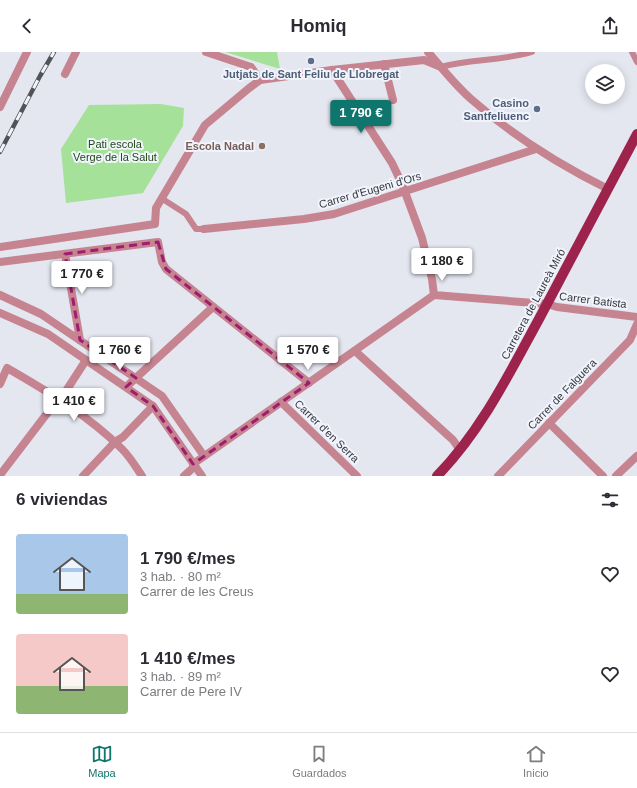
<!DOCTYPE html>
<html lang="es">
<meta charset="utf-8">
<style>
:root{--surface:#fff;--page:#f7f7f7;--text:#2b2b33;--muted:#7c7c81;--line:#e1e1e2;--accent:#0f766e}
body{margin:0;font-family:Helvetica,sans-serif;background:var(--page);color:var(--text);height:100vh;display:flex;flex-direction:column;font-size:15px;white-space:nowrap}
*{box-sizing:border-box;margin:0}
p{font-size:13px;color:var(--muted)}
.icon{flex:none;width:22px;height:22px;fill:none;stroke:currentColor;stroke-width:2;stroke-linecap:round;stroke-linejoin:round}
.map{position:relative;height:424px;overflow:hidden}
.details{display:flex;flex-direction:column;background:var(--surface);flex:1}
.details>*{flex:none}
.buttons{position:absolute;left:585px;top:12px;display:grid;gap:8px}
.buttons a{display:grid;place-items:center;width:40px;height:40px;border-radius:50%;background:var(--surface);box-shadow:0 2px 10px #0003;font-size:20px}
.price{position:absolute;translate:-50% -34px;padding:0 9px;border-radius:4px;background:#fff;color:#222;font-size:13px;line-height:26px;filter:drop-shadow(0 1px 2px #0008)}
.price::after{content:'';position:absolute;left:50%;top:24px;width:12px;height:9px;margin-left:-6px;background:inherit;clip-path:polygon(0 0,100% 0,50% 100%)}
.price.active{background:var(--accent);color:#fff}
ul{padding:0;list-style:none}
li{display:flex;align-items:center;gap:12px;height:100px;padding:0 16px}
li span{display:grid;place-items:center;flex:none;width:112px;height:80px;border-radius:4px;color:#555}
li>.icon{margin-inline-start:auto}
span .icon{width:48px;height:48px;fill:#fffc;stroke-width:1}
li b{font-size:17px}
h2{display:flex;justify-content:space-between;align-items:center;height:48px;padding:0 16px;font-size:17px}
header{display:flex;justify-content:space-between;align-items:center;height:52px;padding:0 16px;background:var(--surface);font-size:18px;font-weight:600}
.tabs{display:flex;justify-content:space-around;align-items:center;height:56px;border-top:1px solid var(--line);background:var(--surface);font-size:11px;color:var(--muted)}
.tabs a{display:grid;justify-items:center;gap:2px}
.tabs .active{color:var(--accent)}
.map>svg:first-child{display:block}
.green{fill:#a5e198}
.lines{fill:none;stroke-linecap:round;stroke-linejoin:round}
.pedestrian{stroke:#c68491;stroke-width:6}
.minor{stroke:#c68491;stroke-width:8}
.tertiary{stroke:#c68491;stroke-width:8}
.primary{stroke:#9d234c;stroke-width:10}
.rail-casing{stroke:#515357;stroke-width:4.5}
.rail{stroke:#f1f4fd;stroke-width:3;stroke-dasharray:9;stroke-linecap:butt}
.marked{fill:none;stroke:#9e1d6f;stroke-width:3;stroke-dasharray:8 5;stroke-linejoin:round}
.service-dot{fill:#5c6f8a;stroke:#f1f4fd;stroke-width:1.5}
.education-dot{fill:#8d6e63;stroke:#f1f4fd;stroke-width:1.5}
.labels{text-anchor:middle;stroke-width:4;stroke-linejoin:round;paint-order:stroke}
.service-label{font-size:11px;font-weight:bold;fill:#4e5e75;stroke:#f1f4fd}
.park-label{font-size:11px;fill:#1f4a15;stroke:#f1f4fd}
.education-label{font-size:11px;font-weight:bold;fill:#785e54;stroke:#f1f4fd;text-anchor:end}
.street-label{font-size:11px;fill:#36383b;stroke:#f1f4fd}
</style>
<header><svg class="icon" aria-label="back" viewBox="0 0 24 24"><path d="M15 5l-7 7 7 7"/></svg>Homiq<svg class="icon" aria-label="share" viewBox="0 0 24 24"><path d="M12 15V3M7 8l5-5 5 5M5 13v7h14v-7"/></svg></header>
<div class="map">
<svg width="637" height="424" viewBox="0 0 637 424">
<rect width="100%" height="100%" fill="#e4e7f0"/>
<g class="green">
<path d="M225,0H277L280,17Z"/>
<path d="M161,52L184,56L183,74L143,141L66,151L61,97L89,53Z"/>
</g>
<g class="lines">
<g class="pedestrian">
<path d="M632,0L637,10"/>
<path d="M441,15C471,7 502,9 532,0"/>
<path d="M161,146L186,162L196,177H204"/>
</g>
<g class="minor">
<path d="M206,0L251,15L260,28"/>
<path d="M384,12L393,48"/>
<path d="M332,18L392,111L402,132L422,186L432,227L434,243L547,252L557,255L637,265"/>
<path d="M65,22L76,0"/>
<path d="M0,55L27,0"/>
<path d="M204,177L304,167L334,162L536,97"/>
<path d="M0,195L155,172L156,156L205,73L248,37L260,28L332,18L424,8L441,15"/>
<path d="M65,202L80,288"/>
<path d="M0,210L158,190L162,210L166,217L309,331"/>
<path d="M0,243L41,262L162,344L204,404"/>
<path d="M355,299L453,388L460,398"/>
<path d="M0,332L7,316C47,339 89,364 122,397C130,405 136,415 142,424"/>
<path d="M126,335L213,255"/>
<path d="M281,350L357,424"/>
<path d="M549,371L603,424"/>
<path d="M193,412L434,243"/>
<path d="M0,423L58,347L66,339L86,308"/>
<path d="M83,424L115,390L123,385L153,354"/>
<path d="M184,424L195,414"/>
<path d="M498,424L630,288L637,272"/>
<path d="M616,424L637,404"/>
</g>
<g class="tertiary">
<path d="M428,0C442,16 455,33 471,47C513,84 558,112 608,137"/>
<path d="M0,261L48,282L153,354L202,424"/>
</g>
<path class="primary" d="M437,424C481,379 509,322 539,267C572,205 604,144 637,82"/>
<g class="rail-casing">
<path id="rail" d="M0,100L40,24L54,0"/>
</g>
<use href="#rail" class="rail"/>
</g>
<path class="marked" d="M158,190L166,217L309,331L193,412L153,354L126,335L136,326L80,288L65,202Z"/>
<g class="service-dot">
<circle cx="311" cy="9" r="4"/>
<circle cx="537" cy="57" r="4"/>
</g>
<circle class="education-dot" cx="262" cy="94" r="4"/>
<g class="labels">
<g class="service-label">
<text x="311" y="26">Jutjats de Sant Feliu de Llobregat</text>
<text x="529" y="55" text-anchor="end">Casino<tspan x="529" dy="13">Santfeliuenc</tspan></text>
</g>
<g class="park-label">
<text x="115" y="96">Pati escola<tspan x="115" dy="13">Verge de la Salut</tspan></text>
</g>
<g class="education-label">
<text x="254" y="98">Escola Nadal</text>
</g>
<g class="street-label">
<text transform="translate(370 138) rotate(-16)" y="4">Carrer d'Eugeni d'Ors</text>
<text transform="translate(593 248) rotate(7)" y="4">Carrer Batista</text>
<text transform="translate(533 252) rotate(-62)" y="4">Carretera de Laureà Miró</text>
<text transform="translate(562 342) rotate(-46)" y="4">Carrer de Falguera</text>
<text transform="translate(327 379) rotate(44)" y="4">Carrer d'en Serra</text>
</g>
</g>
</svg>
<div class="buttons">
<a><svg class="icon" aria-label="layers" viewBox="0 0 24 24"><path d="M12 4l9 5-9 5-9-5zM3 14l9 5 9-5"/></svg></a>
</div>
<b class="price active" style="left:361px;top:82px">1 790 €</b>
<b class="price" style="left:442px;top:230px">1 180 €</b>
<b class="price" style="left:82px;top:243px">1 770 €</b>
<b class="price" style="left:120px;top:319px">1 760 €</b>
<b class="price" style="left:308px;top:319px">1 570 €</b>
<b class="price" style="left:74px;top:370px">1 410 €</b>
</div>
<section class="details">
<h2>6 viviendas<svg class="icon" aria-label="filters" viewBox="0 0 24 24"><path d="M4 7h16M4 17h16"/><circle cx="9" cy="7" r="2"/><circle cx="15" cy="17" r="2"/></svg></h2>
<ul>
<li><span style="background:linear-gradient(#a9c7e8 75%,#8fb573 0)"><svg class="icon" aria-label="home" viewBox="0 0 24 24"><path d="M3 11l9-7 9 7M6 9v11h12V9"/></svg></span><div><b>1 790 €/mes</b><p>3 hab. · 80 m²</p><p>Carrer de les Creus</p></div><svg class="icon" aria-label="heart" viewBox="0 0 24 24"><path d="M12 20l-8-8c-3-5 5-10 8-4 3-6 11-1 8 4z"/></svg></li>
<li><span style="background:linear-gradient(#f6c9c9 65%,#8fb573 0)"><svg class="icon" aria-label="home" viewBox="0 0 24 24"><path d="M3 11l9-7 9 7M6 9v11h12V9"/></svg></span><div><b>1 410 €/mes</b><p>3 hab. · 89 m²</p><p>Carrer de Pere IV</p></div><svg class="icon" aria-label="heart" viewBox="0 0 24 24"><path d="M12 20l-8-8c-3-5 5-10 8-4 3-6 11-1 8 4z"/></svg></li>
</ul>
</section>
<nav class="tabs">
<a class="active"><svg class="icon" aria-label="map" viewBox="0 0 24 24"><path d="M3 6l6-2 6 2 6-2v14l-6 2-6-2-6 2zM9 4v14M15 6v14"/></svg>Mapa</a>
<a><svg class="icon" aria-label="saved" viewBox="0 0 24 24"><path d="M7 4h10v16l-5-4-5 4z"/></svg>Guardados</a>
<a><svg class="icon" aria-label="home" viewBox="0 0 24 24"><path d="M3 11l9-7 9 7M6 9v11h12V9"/></svg>Inicio</a>
</nav>
